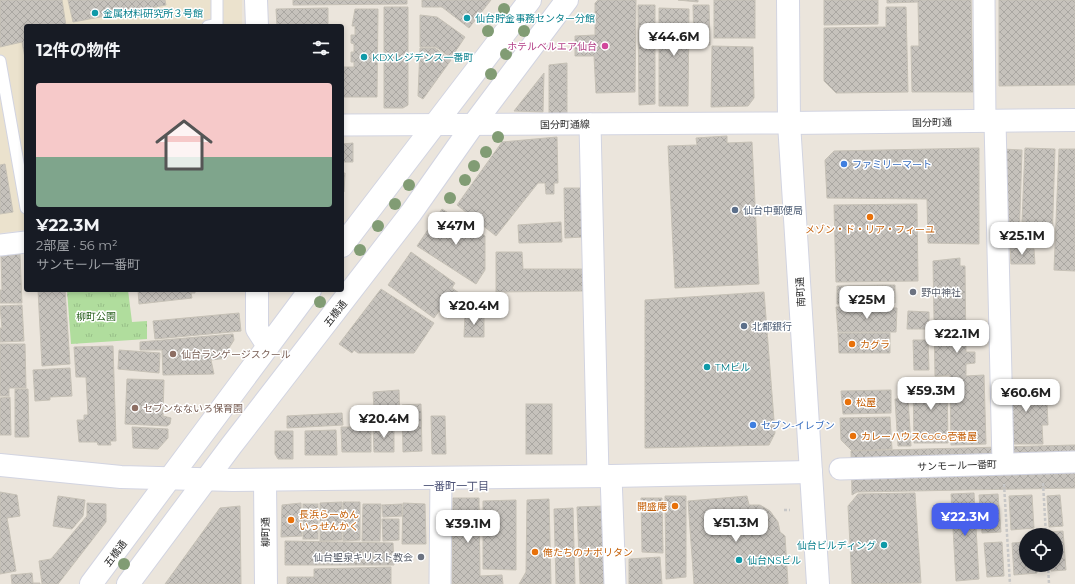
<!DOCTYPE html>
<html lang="ja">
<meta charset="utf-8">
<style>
:root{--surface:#171b24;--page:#242831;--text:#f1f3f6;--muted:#9ea1a6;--accent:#4860ec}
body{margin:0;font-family:Montserrat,"Noto Sans JP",sans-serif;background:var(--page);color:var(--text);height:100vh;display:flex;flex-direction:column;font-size:15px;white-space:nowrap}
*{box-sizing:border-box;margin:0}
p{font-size:13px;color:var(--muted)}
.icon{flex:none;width:22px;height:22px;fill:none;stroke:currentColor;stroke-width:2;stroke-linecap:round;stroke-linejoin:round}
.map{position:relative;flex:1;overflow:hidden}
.panel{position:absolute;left:24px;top:24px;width:320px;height:268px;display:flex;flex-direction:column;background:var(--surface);border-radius:4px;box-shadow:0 2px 6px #0003}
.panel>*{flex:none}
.controls{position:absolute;left:1019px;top:528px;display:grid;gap:8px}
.controls a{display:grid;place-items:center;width:44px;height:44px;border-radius:50%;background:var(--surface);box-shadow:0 2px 6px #0003;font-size:20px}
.price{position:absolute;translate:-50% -34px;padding:0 9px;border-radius:8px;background:#fff;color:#222;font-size:13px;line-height:26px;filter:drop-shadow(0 1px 2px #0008)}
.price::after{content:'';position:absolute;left:50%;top:24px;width:12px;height:9px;margin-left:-6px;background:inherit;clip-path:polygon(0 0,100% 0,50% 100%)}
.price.active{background:var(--accent);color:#fff}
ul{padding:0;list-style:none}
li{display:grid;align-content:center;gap:8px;height:212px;padding:0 12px}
li span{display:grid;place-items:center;height:124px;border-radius:4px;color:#555}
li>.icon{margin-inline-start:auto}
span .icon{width:72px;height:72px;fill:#fffc;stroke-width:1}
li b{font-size:17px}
h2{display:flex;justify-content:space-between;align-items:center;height:48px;padding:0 12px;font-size:17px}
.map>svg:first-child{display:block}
.education{fill:#ebe2cd}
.park{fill:url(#park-tufts)}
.building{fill:url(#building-cross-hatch);stroke:#c6c1b6}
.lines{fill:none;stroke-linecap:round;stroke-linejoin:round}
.lane-casing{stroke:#d2d4e1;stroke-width:13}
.street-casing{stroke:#d2d4e1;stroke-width:23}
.secondary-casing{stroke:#d2d4e1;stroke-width:24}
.path{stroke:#c7c7c7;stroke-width:2.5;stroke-dasharray:3 2;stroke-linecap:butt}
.lane{stroke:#fff;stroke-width:11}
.street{stroke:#fff;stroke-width:21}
.secondary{stroke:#fff;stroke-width:22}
.tree{fill:#819c74}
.culture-dot{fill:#0f9aa8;stroke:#fff;stroke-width:1.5}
.hotel-dot{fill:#d1479c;stroke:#fff;stroke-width:1.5}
.shop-dot{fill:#3f7fe0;stroke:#fff;stroke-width:1.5}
.service-dot{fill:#5c6f8a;stroke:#fff;stroke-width:1.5}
.food-dot{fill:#e8710a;stroke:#fff;stroke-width:1.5}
.worship-dot{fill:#6b7280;stroke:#fff;stroke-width:1.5}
.education-dot{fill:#8d6e63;stroke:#fff;stroke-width:1.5}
.labels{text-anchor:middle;stroke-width:3;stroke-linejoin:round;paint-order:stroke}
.culture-label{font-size:10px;fill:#0d838f;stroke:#fff;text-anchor:start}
.hotel-label{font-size:10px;fill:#b23c85;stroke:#fff;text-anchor:end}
.street-label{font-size:10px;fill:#292929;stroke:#fff}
.shop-label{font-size:10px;fill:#366cbe;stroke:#fff;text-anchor:start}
.service-label{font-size:10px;fill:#4e5e75;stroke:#fff;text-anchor:start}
.food-label{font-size:10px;fill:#c56008;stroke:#fff;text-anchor:start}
.worship-label{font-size:10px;fill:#5b616d;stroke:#fff;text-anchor:start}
.park-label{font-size:10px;fill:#2a611f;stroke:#fff}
.education-label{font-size:10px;fill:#785e54;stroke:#fff;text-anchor:start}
.neighbourhood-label{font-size:11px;fill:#4d5377;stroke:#fff}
</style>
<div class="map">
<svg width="1075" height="584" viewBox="0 0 1075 584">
<defs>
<pattern id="park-tufts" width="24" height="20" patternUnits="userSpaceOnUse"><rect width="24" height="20" fill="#b0dd9d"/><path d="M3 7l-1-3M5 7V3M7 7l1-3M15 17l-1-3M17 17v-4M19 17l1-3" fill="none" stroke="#97be87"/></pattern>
<pattern id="building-cross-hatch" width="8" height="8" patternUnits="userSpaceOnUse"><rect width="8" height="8" fill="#c6c2bc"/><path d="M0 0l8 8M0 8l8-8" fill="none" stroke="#aaa7a2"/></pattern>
</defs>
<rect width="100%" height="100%" fill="#ebe5dc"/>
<path class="education" d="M0,0H242V26H26V230L0,233Z"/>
<path class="park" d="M67,290H128L132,322L147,321V339L71,344Z"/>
<g class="building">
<path d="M0,0H62L66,26H26V63L22,42L0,47Z"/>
<path d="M68,0H165L166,5L73,22Z"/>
<path d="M293,0H407V4L293,5Z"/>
<path d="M422,0H491L469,28L442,7H422Z"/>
<path d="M598,0H636L635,92L596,93L594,56H575V36L595,35V3Z"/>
<path d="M678,0H698V2Z"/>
<rect x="714" y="0" width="41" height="38"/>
<path d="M824,0H878V24L824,25Z"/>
<path d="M887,0H971L973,92H912L911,46H919L918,2L887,3Z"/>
<path d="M999,0H1075V85L999,86Z"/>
<path d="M638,5H655V104L639,105Z"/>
<path d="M693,5H709L710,45H694Z"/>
<path d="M384,7H408V105L403,108H384Z"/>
<path d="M886,7H906L908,92L836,93L824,81V28L886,27Z"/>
<path d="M328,8V26H277L276,9Z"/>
<path d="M659,8L689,9L688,106H659Z"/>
<path d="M355,9H378L377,97H343V67H354V62H351V52H354V44L351,43V35H355V26H352Z"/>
<path d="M420,15L437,17L465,37L451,58L436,47H420Z"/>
<path d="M712,46L753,47L754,98L748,106L711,107Z"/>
<path d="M420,48H435L451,60L423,99L418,96Z"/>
<path d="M567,63V114H549V65Z"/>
<path d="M544,73L543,112L514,111Z"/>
<path d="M727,136V143L752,142L759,284L675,288L668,146L697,145L696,138Z"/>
<path d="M557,137L558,183H554V194H546L545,183H538L496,236L457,205L502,142Z"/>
<path d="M353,143V162H342V144Z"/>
<path d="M979,148V244L928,243L927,199L827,198L825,160L834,151Z"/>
<path d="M1025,148L1055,149L1052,244L1025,243V221L1022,222Z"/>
<path d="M1002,149L1022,150L1019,242L1003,243Z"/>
<path d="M1059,149H1075V271L1054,270Z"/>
<path d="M5,164L13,212L0,214V165Z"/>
<path d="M342,173H345L344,192H342Z"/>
<path d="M564,188H581L583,237L565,238Z"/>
<path d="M917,204L918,281L836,282L834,205Z"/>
<path d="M442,209L485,236V270L476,284L417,246Z"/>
<path d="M561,222L562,242L519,243L518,225Z"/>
<path d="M1010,244H1018V249H1034L1035,264H1011Z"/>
<path d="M411,252L455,283L452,288L459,293L456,297L450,292L443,301L456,309L449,318L439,311L434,318L388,285Z"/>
<path d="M496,252H522L523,269H582L583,291L496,292Z"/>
<path d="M20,254L22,303H0V290H2L1,255Z"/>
<path d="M960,258V266H965L966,352H975V363L966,364V376L984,375L986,444L951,445L950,375L935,376L933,261Z"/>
<path d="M895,285V303L837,304V286Z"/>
<path d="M381,289L434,323L414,353H358L354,350L352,353L339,344Z"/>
<path d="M38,290H65L70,364L42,366Z"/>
<path d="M138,290H195V293H191L192,298L139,304Z"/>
<path d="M764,292L775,433L769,445L645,448V300Z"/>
<path d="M22,305L24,341L0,342V328H2L0,306Z"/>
<path d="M836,307L897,308L896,332H838Z"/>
<path d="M908,311L929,312V329H907Z"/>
<path d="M239,313L241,331L155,339L153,321Z"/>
<path d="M465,314H484V337H464Z"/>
<path d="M838,333H890V353H839Z"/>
<path d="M233,334L234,340L229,348L227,358L211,360L214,374L163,375L162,350H140V342Z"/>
<path d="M913,340H928L929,370H914Z"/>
<path d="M0,344H25L26,388H9V396H0Z"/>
<path d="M113,346L116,441H110L111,445H98L97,442H79L77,420H84V415H88L86,377H76L74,347Z"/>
<path d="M119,350L160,353L159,373L118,369Z"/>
<path d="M70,368L72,396L50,397V400L35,401L33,370Z"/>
<path d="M127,379L164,380L163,416L171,418L170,424L167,426L125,424Z"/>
<path d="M947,379L948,443H914L913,380Z"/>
<path d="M1046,382L1048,425H1042L1043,444H1006L1005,383Z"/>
<path d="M15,389H28L29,437H15Z"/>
<path d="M399,390L400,421L375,423L373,392Z"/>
<path d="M891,390V413L843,414L841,391Z"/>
<path d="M10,397L11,435H0V398Z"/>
<path d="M908,398L911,446H898L895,399Z"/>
<path d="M421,404L422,451L403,452L402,405Z"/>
<rect x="526" y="404" width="26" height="50"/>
<path d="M342,413L343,425L287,428V416Z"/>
<path d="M431,416H445L446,454H432Z"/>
<path d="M890,417L892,449L852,451L841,440L840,418Z"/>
<path d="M394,426V452H374L373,427Z"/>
<path d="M132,427L168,429V438L158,449L133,448Z"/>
<path d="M341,427H371V452H342Z"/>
<path d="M336,430L337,455H305V431Z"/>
<path d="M275,431H293V459H278L275,454Z"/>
<path d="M1075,445V488L857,492L852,495L851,451Z"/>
<path d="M0,492L17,495L20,516L7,518L16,571L0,574Z"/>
<path d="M915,493L921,583L852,584L848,506L858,494Z"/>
<path d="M974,493L979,579L956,581L951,494Z"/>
<path d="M998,494L1001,532L982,533L979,495Z"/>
<path d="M1032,495L1034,528L1011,530L1009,496Z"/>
<path d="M1060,495L1063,526L1049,527L1047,496Z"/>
<path d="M58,496L85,500L83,516L72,529L53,526Z"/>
<path d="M665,496H686V577L666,579Z"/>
<path d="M747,496L749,505H760L770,511L778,522L780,532L785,536L788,584H694L688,501Z"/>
<path d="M453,498H479L480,576L502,575L503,584H452Z"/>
<path d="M641,498H662L663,553L642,552Z"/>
<path d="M549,499L551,584H519L526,572L527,500Z"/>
<path d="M516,500V570L483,569V501Z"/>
<path d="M342,502V540L320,541V503Z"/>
<path d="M343,502H360V540L343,541Z"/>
<path d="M87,503L106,504V522L58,584H42L39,561L51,559L87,516Z"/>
<path d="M301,503L302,536L281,537L282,505Z"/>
<path d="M403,503L425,504L426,544H402Z"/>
<rect x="303" y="504" width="15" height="35"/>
<path d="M363,504H381L380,541H362Z"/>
<path d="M402,504V516L383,517L382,505Z"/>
<path d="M240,506L241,584H165L220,508Z"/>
<path d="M603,506L606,584H580L577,507Z"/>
<path d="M573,508L575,584H556L554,509Z"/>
<path d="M382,519H399V540L383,541Z"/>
<path d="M1063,531L1066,570L1051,571V565H1056V535H1049L1048,532Z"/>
<path d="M285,541L393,543L394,565H285Z"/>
<path d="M1002,542L1004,576L987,577L984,543Z"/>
<path d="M1026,542V565H1037V573L1014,575L1012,543Z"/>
<path d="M660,557L662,584H629V559Z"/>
<path d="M391,567V584H287V577H314V569Z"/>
<path d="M32,573L33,583H40V584H12L11,575Z"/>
</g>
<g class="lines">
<g class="lane-casing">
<g id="lane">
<path d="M208,26L217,24V0"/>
<path d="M0,61L26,208"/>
</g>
</g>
<g class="street-casing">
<g id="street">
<path d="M984,0L985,121"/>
<path d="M995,121L1003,463"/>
<path d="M590,124L598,476"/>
<path d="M342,125L789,123"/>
<path d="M0,245L26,242"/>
<path d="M840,469L1075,462"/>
<path d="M611,476L615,584"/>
<path d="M440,584L441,478"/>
</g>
</g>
<g class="secondary-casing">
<g id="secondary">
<path d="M256,0L257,26"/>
<path d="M788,0L789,123L818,584"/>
<path d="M789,123L1075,120"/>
<path d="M342,246L530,0"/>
<path d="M257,290V329L268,346"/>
<path d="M0,465L121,477L233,480L611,476L811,472"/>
<path d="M265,480L266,584"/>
<path d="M91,584L310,290"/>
<path d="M128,584L231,446L411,213L473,125L567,0"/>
</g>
</g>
<g class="path">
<path d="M1043,483L1046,535"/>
<path d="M1004,484L1010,584"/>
<path d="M784,510H790"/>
<path d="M1048,565L1049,584"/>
</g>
<use href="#lane" class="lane"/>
<use href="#street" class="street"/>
<use href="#secondary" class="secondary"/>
</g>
<g class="tree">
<circle cx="504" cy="9" r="6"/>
<circle cx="488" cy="31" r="6"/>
<circle cx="524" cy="31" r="6"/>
<circle cx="506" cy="54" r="6"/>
<circle cx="491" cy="74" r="6"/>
<circle cx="498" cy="137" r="6"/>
<circle cx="486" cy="152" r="6"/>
<circle cx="474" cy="166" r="6"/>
<circle cx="465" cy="180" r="6"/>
<circle cx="409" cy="185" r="6"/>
<circle cx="450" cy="198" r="6"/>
<circle cx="395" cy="204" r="6"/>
<circle cx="378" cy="226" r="6"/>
<circle cx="360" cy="250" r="6"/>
<circle cx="320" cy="302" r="6"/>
<circle cx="124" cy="564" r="6"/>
</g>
<g class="culture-dot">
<circle cx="95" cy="13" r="4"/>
<circle cx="467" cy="18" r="4"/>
<circle cx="364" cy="57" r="4"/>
<circle cx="707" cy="367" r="4"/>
<circle cx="884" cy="545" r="4"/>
<circle cx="739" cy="560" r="4"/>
</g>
<circle class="hotel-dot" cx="605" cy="46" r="4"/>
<g class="shop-dot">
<circle cx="844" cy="164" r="4"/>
<circle cx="753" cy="425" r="4"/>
</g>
<g class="service-dot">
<circle cx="735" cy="210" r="4"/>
<circle cx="744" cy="326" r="4"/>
</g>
<g class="food-dot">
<circle cx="870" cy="217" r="4"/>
<circle cx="852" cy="344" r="4"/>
<circle cx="848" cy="402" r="4"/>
<circle cx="853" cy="436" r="4"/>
<circle cx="675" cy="506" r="4"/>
<circle cx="291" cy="520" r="4"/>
<circle cx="535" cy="552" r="4"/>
</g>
<g class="worship-dot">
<circle cx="913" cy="292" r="4"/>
<circle cx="421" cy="557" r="4"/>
</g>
<g class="education-dot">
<circle cx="173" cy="354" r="4"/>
<circle cx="135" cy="408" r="4"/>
</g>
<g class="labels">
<g class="culture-label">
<text x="103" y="17">金属材料研究所３号館</text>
<text x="475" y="22">仙台貯金事務センター分館</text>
<text x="372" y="61">KDXレジデンス一番町</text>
<text x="715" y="371">TMビル</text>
<text x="876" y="549" text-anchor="end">仙台ビルディング</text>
<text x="747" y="564">仙台NSビル</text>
</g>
<g class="hotel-label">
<text x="597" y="50">ホテルベルエア仙台</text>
</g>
<g class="street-label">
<text transform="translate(932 122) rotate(-1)" y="4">国分町通</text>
<text transform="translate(565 124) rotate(-1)" y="4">国分町通線</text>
<text transform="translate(800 292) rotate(-94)" y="4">南町通</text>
<text transform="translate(335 313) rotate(-52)" y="4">五橋通</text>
<text transform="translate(957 465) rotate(-2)" y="4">サンモール一番町</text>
<text transform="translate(265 532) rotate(-91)" y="4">柳町通</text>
<text transform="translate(115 553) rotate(-53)" y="4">五橋通</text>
</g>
<g class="shop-label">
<text x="852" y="168">ファミリーマート</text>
<text x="761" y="429">セブン-イレブン</text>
</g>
<g class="service-label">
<text x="743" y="214">仙台中郵便局</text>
<text x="752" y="330">北都銀行</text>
</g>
<g class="food-label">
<text x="870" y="233" text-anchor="middle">メゾン・ド・リア・フィーユ</text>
<text x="860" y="348">カグラ</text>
<text x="856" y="406">松屋</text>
<text x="861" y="440">カレーハウスCoCo壱番屋</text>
<text x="667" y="510" text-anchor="end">開盛庵</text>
<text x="299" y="518">長浜らーめん<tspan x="299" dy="12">いっせんかく</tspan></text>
<text x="543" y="556">俺たちのナポリタン</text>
</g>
<g class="worship-label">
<text x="921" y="296">野中神社</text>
<text x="413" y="561" text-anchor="end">仙台聖泉キリスト教会</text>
</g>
<g class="park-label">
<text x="96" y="320">柳町公園</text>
</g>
<g class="education-label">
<text x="181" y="358">仙台ランゲージスクール</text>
<text x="143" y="412">セブンなないろ保育園</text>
</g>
<g class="neighbourhood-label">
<text x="456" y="490">一番町一丁目</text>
</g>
</g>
</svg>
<div class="controls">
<a><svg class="icon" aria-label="locate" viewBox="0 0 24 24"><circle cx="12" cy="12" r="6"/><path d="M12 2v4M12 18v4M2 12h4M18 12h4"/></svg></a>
</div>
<b class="price" style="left:674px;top:57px">¥44.6M</b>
<b class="price" style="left:456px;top:246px">¥47M</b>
<b class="price" style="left:1022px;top:256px">¥25.1M</b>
<b class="price" style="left:867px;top:320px">¥25M</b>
<b class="price" style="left:474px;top:326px">¥20.4M</b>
<b class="price" style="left:957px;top:354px">¥22.1M</b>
<b class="price" style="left:931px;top:411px">¥59.3M</b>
<b class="price" style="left:1026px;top:413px">¥60.6M</b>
<b class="price" style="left:384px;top:439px">¥20.4M</b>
<b class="price active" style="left:965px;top:537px">¥22.3M</b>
<b class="price" style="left:736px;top:543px">¥51.3M</b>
<b class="price" style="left:468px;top:544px">¥39.1M</b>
<section class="panel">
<h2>12件の物件<svg class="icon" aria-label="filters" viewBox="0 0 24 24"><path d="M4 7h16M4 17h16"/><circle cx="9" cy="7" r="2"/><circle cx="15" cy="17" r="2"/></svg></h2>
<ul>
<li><span style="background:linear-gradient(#f6c9c9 60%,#7fa58c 0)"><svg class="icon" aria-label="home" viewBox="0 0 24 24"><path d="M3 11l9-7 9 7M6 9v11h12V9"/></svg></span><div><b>¥22.3M</b><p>2部屋 · 56 m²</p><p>サンモール一番町</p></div></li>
</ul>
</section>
</div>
